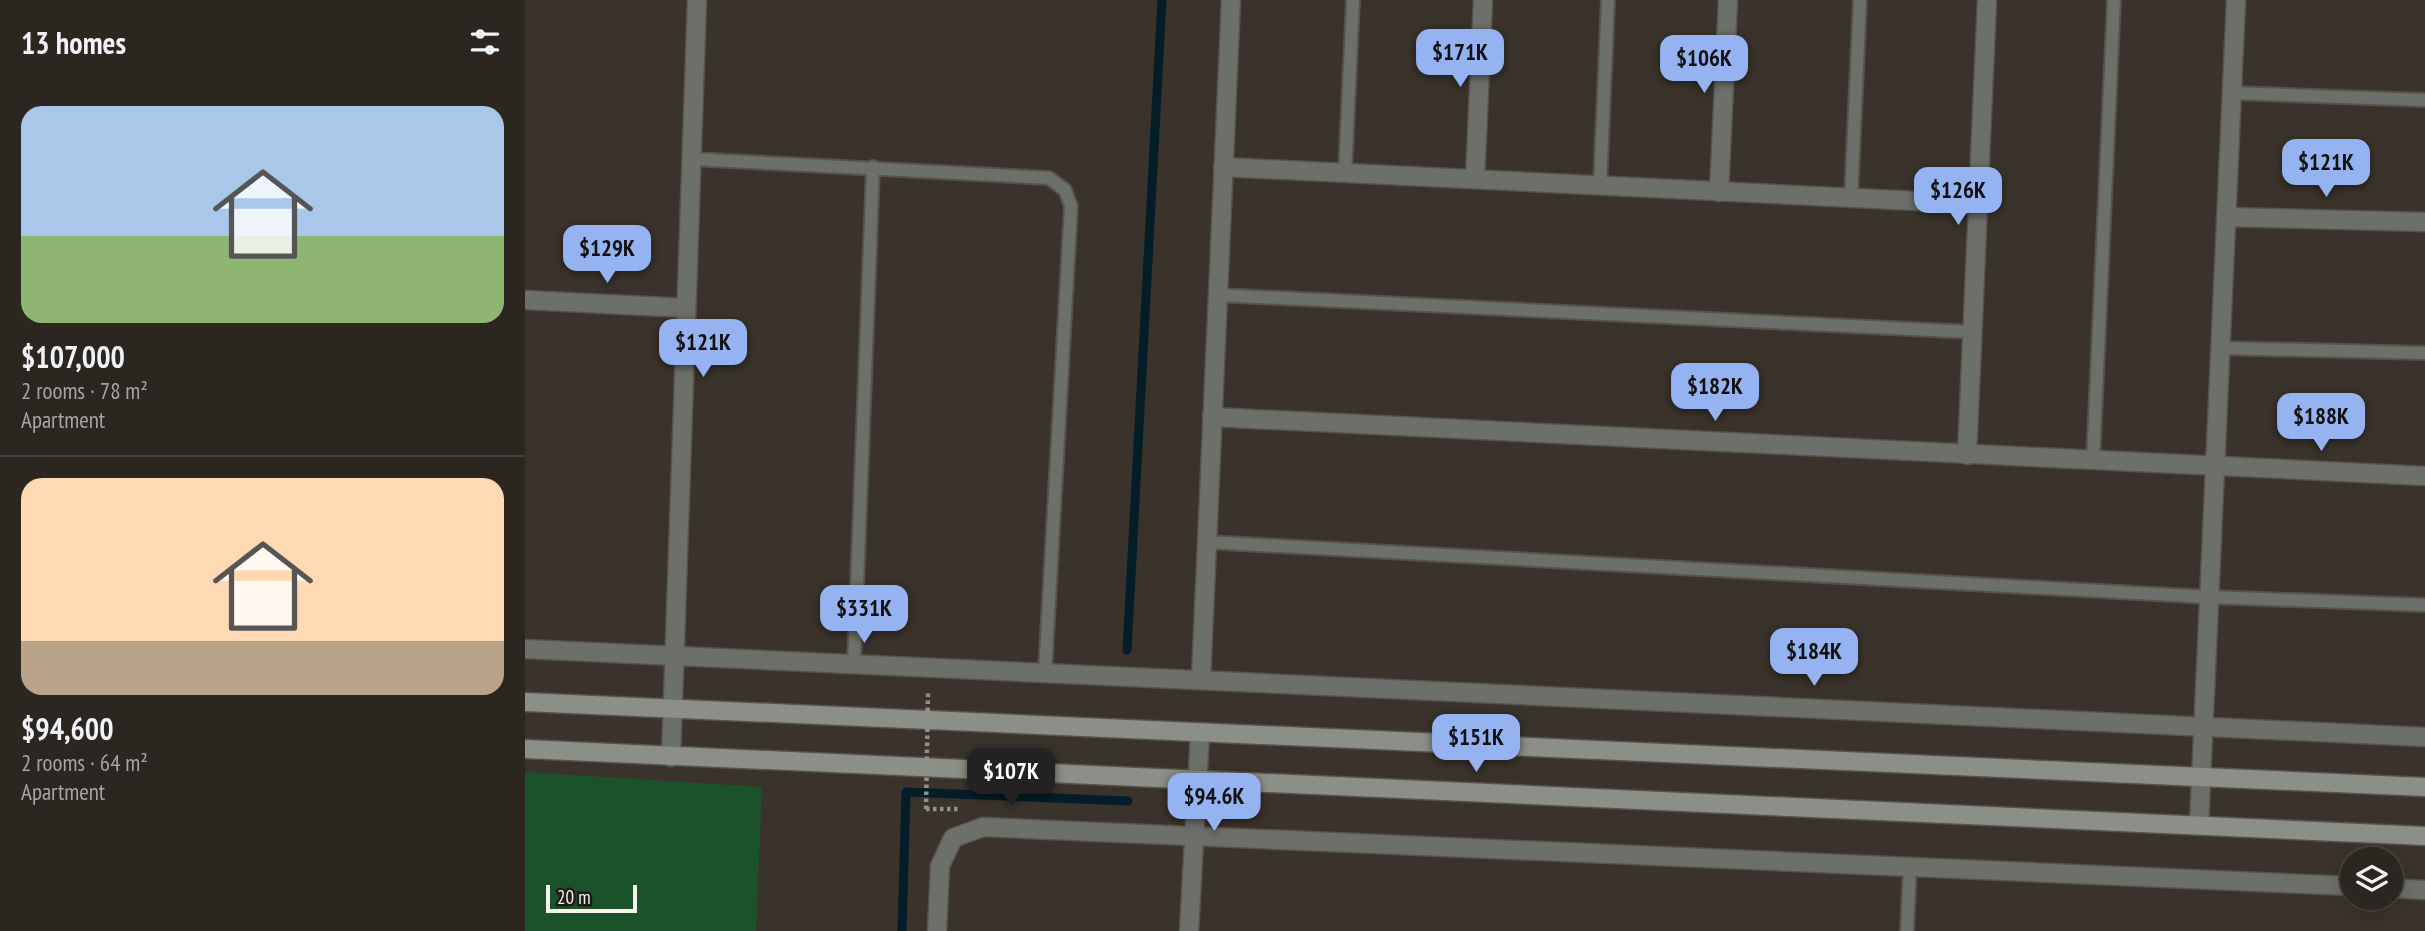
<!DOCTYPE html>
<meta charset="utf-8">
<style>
:root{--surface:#2c2620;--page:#342e29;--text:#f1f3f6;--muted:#a6a5a5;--line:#48433e;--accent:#95b2f1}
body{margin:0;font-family:"PT Sans Narrow",sans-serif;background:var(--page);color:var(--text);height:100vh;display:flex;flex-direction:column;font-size:26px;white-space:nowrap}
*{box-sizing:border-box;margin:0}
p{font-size:23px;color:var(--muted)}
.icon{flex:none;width:38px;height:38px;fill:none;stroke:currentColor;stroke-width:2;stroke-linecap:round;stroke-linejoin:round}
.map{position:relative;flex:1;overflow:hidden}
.details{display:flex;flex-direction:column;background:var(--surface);width:525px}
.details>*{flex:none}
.buttons{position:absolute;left:1815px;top:847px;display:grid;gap:14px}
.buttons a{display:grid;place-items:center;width:63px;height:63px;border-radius:50%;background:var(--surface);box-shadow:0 4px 18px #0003,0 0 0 2px var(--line);font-size:35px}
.scale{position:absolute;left:21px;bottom:18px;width:91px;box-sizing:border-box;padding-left:7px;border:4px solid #f7f2ed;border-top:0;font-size:19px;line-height:24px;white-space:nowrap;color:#f7f2ed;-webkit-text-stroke:5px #1f1b18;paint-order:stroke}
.price{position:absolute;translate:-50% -60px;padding:0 16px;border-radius:14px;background:var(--accent);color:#111;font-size:23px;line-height:46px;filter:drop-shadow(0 2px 4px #0008)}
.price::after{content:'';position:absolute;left:50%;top:42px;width:21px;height:16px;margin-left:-10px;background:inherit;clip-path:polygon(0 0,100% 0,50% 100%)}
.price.active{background:#222;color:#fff}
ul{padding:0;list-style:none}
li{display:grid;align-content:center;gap:14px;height:371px;padding:0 21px}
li+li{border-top:2px solid var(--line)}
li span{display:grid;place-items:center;height:217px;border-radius:21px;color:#555}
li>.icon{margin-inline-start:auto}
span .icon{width:126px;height:126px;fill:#fffc;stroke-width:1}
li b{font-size:30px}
h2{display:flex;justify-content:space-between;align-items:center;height:84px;padding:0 21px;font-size:30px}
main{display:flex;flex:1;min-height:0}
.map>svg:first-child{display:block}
.green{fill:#1c522a}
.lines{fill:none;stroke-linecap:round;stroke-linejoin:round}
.stream{stroke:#041d28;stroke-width:9}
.lane-casing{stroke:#58524a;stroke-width:16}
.street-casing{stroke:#58524a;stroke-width:21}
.secondary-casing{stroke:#58524a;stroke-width:21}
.path{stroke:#958f89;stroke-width:4.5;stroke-dasharray:3.5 3.5;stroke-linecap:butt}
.lane{stroke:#6d6f6a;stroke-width:12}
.street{stroke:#6d6f6a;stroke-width:18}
.secondary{stroke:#8c8f88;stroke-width:18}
.path-bridge{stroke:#958f89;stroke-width:4.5;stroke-dasharray:3.5 3.5;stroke-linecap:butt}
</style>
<main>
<section class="details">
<h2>13 homes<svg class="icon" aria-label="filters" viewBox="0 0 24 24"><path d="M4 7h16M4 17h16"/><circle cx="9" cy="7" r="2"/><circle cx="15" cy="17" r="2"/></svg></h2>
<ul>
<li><span style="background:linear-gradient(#a9c7e8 60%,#8fb573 0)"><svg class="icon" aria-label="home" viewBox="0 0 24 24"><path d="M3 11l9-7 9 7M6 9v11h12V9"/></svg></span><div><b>$107,000</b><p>2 rooms · 78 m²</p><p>Apartment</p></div></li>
<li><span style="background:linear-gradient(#ffd9b3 75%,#b9a48a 0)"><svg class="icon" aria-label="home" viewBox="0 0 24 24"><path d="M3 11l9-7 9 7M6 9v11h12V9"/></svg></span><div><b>$94,600</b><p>2 rooms · 64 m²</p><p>Apartment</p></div></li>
</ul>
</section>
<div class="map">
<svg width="1900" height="931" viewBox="0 0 1900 931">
<rect width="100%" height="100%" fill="#3a332b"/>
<path class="green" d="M0,772L237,787L231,931H0Z"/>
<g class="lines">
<g class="stream">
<path d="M602,650L637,0"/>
<path d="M377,931L381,792L603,801"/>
</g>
<g class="lane-casing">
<g id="lane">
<path d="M1707,93L1900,100"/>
<path d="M167,159L524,178L540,190L546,206L520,672"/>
<path d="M820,173L828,0"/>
<path d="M1075,185L1083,0"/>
<path d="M1326,198L1335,0"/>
<path d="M693,295L1447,332"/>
<path d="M1696,348L1900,353"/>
<path d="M1568,461L1589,0"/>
<path d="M681,542L1684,597L1900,605"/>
<path d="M329,664L348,167"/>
<path d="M1382,931L1385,866"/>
</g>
</g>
<g class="street-casing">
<g id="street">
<path d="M698,167L1453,204"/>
<path d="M950,179L958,0"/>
<path d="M1194,192L1203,0"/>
<path d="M1701,217L1900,222"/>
<path d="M0,300L161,308"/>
<path d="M687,417L1900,476"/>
<path d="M1442,455L1462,0"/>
<path d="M0,649L1900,737"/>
<path d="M676,679L706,0"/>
<path d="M146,757L172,0"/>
<path d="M1674,825L1711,0"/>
<path d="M1866,888L1900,890"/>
<path d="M412,931L415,866L428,838L458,827L1827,886"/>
<path d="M664,931L675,733"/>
</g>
</g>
<g class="secondary-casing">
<g id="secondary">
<path d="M0,702L1900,787"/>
<path d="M0,749L1900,836"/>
</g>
</g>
<path class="path" d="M401,809H433"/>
<use href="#lane" class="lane"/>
<use href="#street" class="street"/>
<use href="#secondary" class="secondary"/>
<path class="path-bridge" d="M401,809L403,693"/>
</g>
</svg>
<div class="buttons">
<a><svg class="icon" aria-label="layers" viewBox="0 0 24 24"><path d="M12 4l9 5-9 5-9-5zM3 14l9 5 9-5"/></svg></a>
</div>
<div class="scale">20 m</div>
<b class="price" style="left:935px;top:89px">$171K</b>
<b class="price" style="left:1179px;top:95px">$106K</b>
<b class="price" style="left:1801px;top:199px">$121K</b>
<b class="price" style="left:1433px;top:227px">$126K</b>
<b class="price" style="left:82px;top:285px">$129K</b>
<b class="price" style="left:178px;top:379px">$121K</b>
<b class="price" style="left:1190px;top:423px">$182K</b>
<b class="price" style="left:1796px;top:453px">$188K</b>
<b class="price" style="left:339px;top:645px">$331K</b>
<b class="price" style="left:1289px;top:688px">$184K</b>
<b class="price" style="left:951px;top:774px">$151K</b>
<b class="price active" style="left:486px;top:808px">$107K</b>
<b class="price" style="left:689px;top:833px">$94.6K</b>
</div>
</main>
